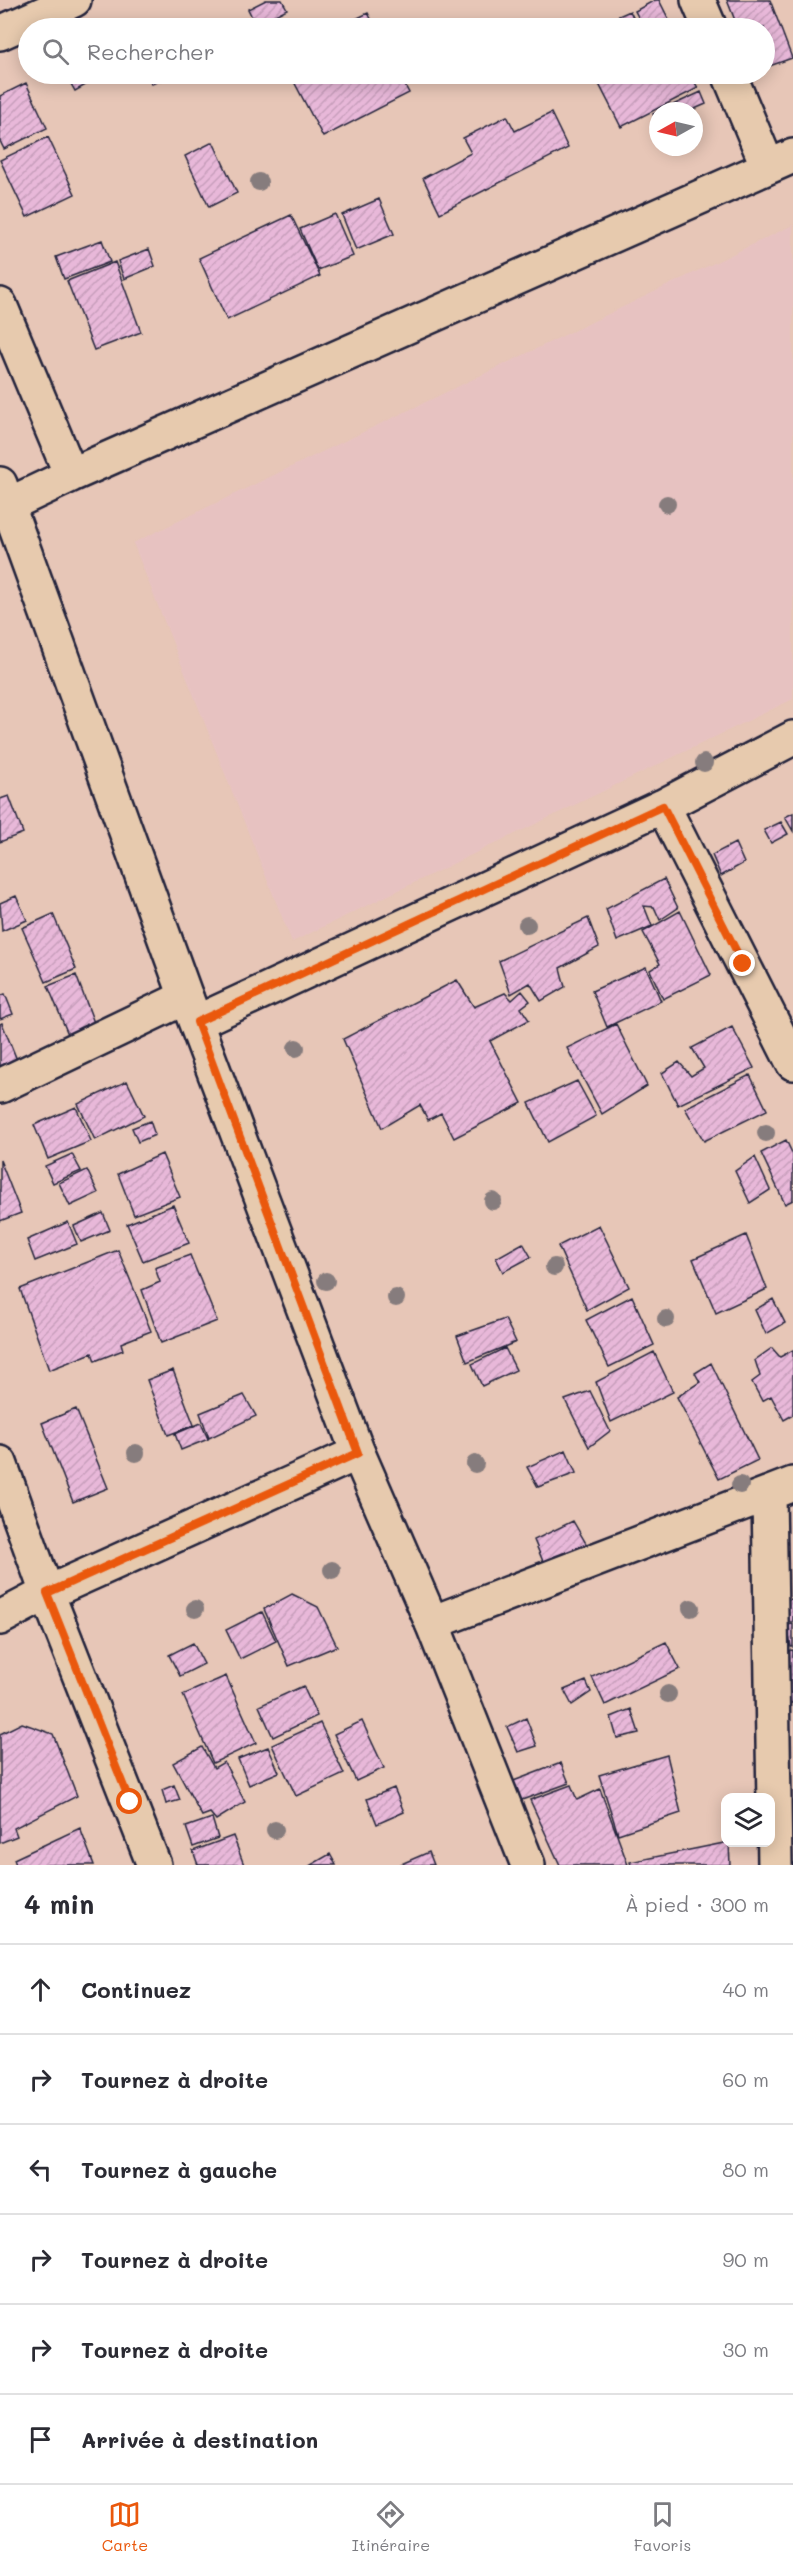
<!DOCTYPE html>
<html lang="fr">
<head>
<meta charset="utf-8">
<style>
	body { margin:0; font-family:Mali,sans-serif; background:#f2f2f3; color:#2b2b33 }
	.controls { position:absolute; right:18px; bottom:18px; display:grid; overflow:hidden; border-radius:12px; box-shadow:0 3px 15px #0003 }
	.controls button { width:54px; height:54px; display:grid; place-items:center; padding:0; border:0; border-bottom:2px solid #e1e1e2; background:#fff; color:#2b2b33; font:30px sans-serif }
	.compass { position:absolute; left:649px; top:102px; width:54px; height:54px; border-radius:50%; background:#fff; box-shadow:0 3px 15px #0003; rotate:262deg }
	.stop { position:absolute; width:18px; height:18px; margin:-14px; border:4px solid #ea580c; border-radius:50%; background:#fff }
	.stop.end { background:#ea580c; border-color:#fff; box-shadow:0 2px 6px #0008 }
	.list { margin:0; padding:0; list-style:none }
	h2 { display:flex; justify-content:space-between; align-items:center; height:78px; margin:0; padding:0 24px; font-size:26px }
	h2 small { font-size:20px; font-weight:400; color:#7c7c81 }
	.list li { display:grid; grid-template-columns:39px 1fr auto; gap:18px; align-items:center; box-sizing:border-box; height:90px; padding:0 24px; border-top:2px solid #e1e1e2 }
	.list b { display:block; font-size:22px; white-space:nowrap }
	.list em { font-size:20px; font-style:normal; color:#7c7c81 }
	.icon { flex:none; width:33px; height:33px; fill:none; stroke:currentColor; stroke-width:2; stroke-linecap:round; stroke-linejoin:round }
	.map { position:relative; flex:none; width:793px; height:1865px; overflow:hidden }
	.search { position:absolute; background:#fff; box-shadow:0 3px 15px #0003; left:18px; right:18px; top:18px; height:66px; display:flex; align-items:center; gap:15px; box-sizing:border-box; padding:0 21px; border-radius:33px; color:#7c7c81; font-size:22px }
	.sheet { height:618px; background:#fff }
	nav { display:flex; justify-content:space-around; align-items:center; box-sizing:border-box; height:84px; border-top:2px solid #e1e1e2; background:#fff; font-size:16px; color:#7c7c81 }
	nav a { display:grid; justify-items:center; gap:3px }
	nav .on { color:#ea580c }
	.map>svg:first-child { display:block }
	.built { fill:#e7c2c1 }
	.building { fill:url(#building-hatch); stroke:#22223b; stroke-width:1.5 }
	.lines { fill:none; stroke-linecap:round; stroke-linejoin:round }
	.minor-casing { stroke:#22223b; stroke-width:38 }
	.major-casing { stroke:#22223b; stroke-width:38 }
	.minor { stroke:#e7caae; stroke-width:33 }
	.major { stroke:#e7caae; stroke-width:33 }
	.tree { fill:#867c7d }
	.route { stroke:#ea580c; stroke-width:8 }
</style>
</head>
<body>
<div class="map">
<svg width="793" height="1865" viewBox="0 0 793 1865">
	<defs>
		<pattern id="building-hatch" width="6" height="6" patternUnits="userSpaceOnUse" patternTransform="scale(1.5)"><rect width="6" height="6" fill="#e8b8d9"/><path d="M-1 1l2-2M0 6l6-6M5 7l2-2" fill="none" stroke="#c79ebb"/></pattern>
	</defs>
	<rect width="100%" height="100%" fill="#e7c6b7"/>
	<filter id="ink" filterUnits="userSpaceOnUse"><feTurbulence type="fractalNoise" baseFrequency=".0167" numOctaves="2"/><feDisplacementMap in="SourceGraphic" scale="12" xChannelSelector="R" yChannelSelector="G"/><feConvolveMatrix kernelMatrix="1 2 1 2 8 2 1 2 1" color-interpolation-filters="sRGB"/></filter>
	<g filter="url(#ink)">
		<path class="built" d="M 793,225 L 793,699 L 292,942 L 133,543 Z"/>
		<path class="building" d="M 266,0 L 282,0 L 287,9 L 256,25 L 248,9 Z
			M 655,0 L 659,0 L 673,28 L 644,28 L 635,11 Z
			M 727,0 L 770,0 L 792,58 L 764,68 L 764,28 L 738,28 Z
			M 630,11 L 638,28 L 619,28 L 614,18 Z
			M 368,13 L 376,28 L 337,28 Z
			M 145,21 L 149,28 L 133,28 Z
			M 69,74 L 105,74 L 75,91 L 66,75 Z
			M 146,74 L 175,74 L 152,84 Z
			M 290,74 L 399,74 L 409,93 L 323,137 Z
			M 614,74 L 690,74 L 698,88 L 621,127 L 598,82 Z
			M 26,83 L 47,128 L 4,149 L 0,141 L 0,96 Z
			M 701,92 L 706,104 L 690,111 L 660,111 Z
			M 658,112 L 658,125 L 653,114 Z
			M 551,113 L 568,148 L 440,213 L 423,178 L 471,153 L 463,138 L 507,116 L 515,131 Z
			M 48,137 L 75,194 L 27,217 L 0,160 Z
			M 213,142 L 237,193 L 209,207 L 185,156 Z
			M 379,199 L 394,234 L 356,250 L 342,215 Z
			M 335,214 L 353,256 L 318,270 L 300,229 Z
			M 291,215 L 320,276 L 227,320 L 199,258 Z
			M 102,240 L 110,262 L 64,279 L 56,257 Z
			M 149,249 L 155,266 L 124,279 L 118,261 Z
			M 115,262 L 141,332 L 94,350 L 67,281 Z
			M 9,796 L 23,833 L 0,842 L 0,799 Z
			M 793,813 L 793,831 L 785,817 Z
			M 781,822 L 788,834 L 771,843 L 764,830 Z
			M 735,843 L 744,863 L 721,876 L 712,855 Z
			M 664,879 L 678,908 L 660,920 L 654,907 L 644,906 L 652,926 L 617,941 L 606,909 Z
			M 16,896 L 27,920 L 2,931 L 0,903 Z
			M 680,911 L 711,975 L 663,999 L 650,970 L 660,964 L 643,932 Z
			M 53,914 L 76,969 L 46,982 L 22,928 Z
			M 588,918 L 599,947 L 560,968 L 565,987 L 541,1001 L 530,983 L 511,994 L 499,961 Z
			M 646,967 L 661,1001 L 607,1027 L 592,991 Z
			M 76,975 L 96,1028 L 70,1039 L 48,986 Z
			M 457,980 L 474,1007 L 505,993 L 512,1000 L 522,991 L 530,1001 L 521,1008 L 529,1020 L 490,1041 L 522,1103 L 454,1138 L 441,1113 L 428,1120 L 420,1105 L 382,1128 L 343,1039 Z
			M 5,994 L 13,1014 L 0,1019 L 0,996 Z
			M 2,1023 L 19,1065 L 0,1074 L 0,1024 Z
			M 616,1024 L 647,1086 L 602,1114 L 567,1048 Z
			M 732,1027 L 754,1068 L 678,1105 L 662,1073 L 679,1062 L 691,1076 L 704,1068 L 692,1048 Z
			M 750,1075 L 767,1110 L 704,1141 L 685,1108 Z
			M 127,1081 L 144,1116 L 95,1140 L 78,1104 Z
			M 577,1081 L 596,1116 L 548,1142 L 529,1103 Z
			M 76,1107 L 91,1141 L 48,1159 L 34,1125 Z
			M 150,1121 L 155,1135 L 138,1142 L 132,1128 Z
			M 786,1140 L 793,1155 L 793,1200 L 785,1204 L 761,1153 Z
			M 72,1154 L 81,1171 L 53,1183 L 45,1166 Z
			M 162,1154 L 180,1197 L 134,1215 L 118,1174 Z
			M 755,1157 L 770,1190 L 750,1203 L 735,1171 Z
			M 0,1160 L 21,1213 L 0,1221 Z
			M 87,1170 L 98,1193 L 70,1206 L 59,1183 Z
			M 173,1205 L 189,1243 L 143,1261 L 127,1224 Z
			M 103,1213 L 110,1230 L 81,1242 L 74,1226 Z
			M 68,1222 L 77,1244 L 35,1261 L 27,1240 Z
			M 599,1225 L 629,1287 L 587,1310 L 558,1246 Z
			M 746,1235 L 767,1289 L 716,1313 L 693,1259 Z
			M 523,1243 L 531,1257 L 503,1272 L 496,1258 Z
			M 118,1250 L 151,1331 L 121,1343 L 123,1350 L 95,1361 L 92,1353 L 49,1370 L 20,1289 Z
			M 190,1255 L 217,1321 L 161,1343 L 142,1290 L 160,1282 L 155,1268 Z
			M 632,1296 L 654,1345 L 609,1367 L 586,1320 Z
			M 773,1299 L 785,1323 L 766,1334 L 755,1310 Z
			M 505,1319 L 516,1342 L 467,1362 L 457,1336 Z
			M 505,1348 L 516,1370 L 482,1386 L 472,1364 Z
			M 772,1348 L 780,1357 L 793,1350 L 793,1415 L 784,1420 L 771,1396 L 762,1401 L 752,1382 L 760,1376 L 755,1360 Z
			M 654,1352 L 673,1392 L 611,1422 L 596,1382 Z
			M 711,1363 L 758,1460 L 719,1479 L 677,1397 L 700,1382 L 695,1373 Z
			M 173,1370 L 194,1425 L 168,1435 L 147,1380 Z
			M 590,1391 L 610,1431 L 589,1447 L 565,1400 Z
			M 244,1395 L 256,1416 L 209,1438 L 200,1413 Z
			M 76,1409 L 108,1488 L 73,1502 L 42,1423 Z
			M 201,1423 L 208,1439 L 181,1450 L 175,1434 Z
			M 566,1450 L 576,1473 L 538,1487 L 527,1467 Z
			M 573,1521 L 588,1547 L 545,1566 L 534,1540 Z
			M 292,1594 L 318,1607 L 337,1646 L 289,1666 L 264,1609 Z
			M 793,1599 L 793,1622 L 789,1622 L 784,1600 Z
			M 262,1612 L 276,1641 L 240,1659 L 226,1630 Z
			M 793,1624 L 793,1647 L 791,1647 L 787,1625 Z
			M 666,1642 L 680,1669 L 605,1705 L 592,1677 Z
			M 193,1643 L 204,1664 L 180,1676 L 169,1655 Z
			M 793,1650 L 793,1703 L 788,1703 L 784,1651 Z
			M 226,1676 L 256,1743 L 213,1763 L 183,1695 Z
			M 586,1681 L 591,1692 L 572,1705 L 564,1690 Z
			M 303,1686 L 317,1716 L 273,1737 L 259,1706 Z
			M 631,1709 L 639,1733 L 617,1738 L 611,1717 Z
			M 526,1718 L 537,1746 L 518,1752 L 507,1727 Z
			M 362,1721 L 384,1768 L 356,1781 L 334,1734 Z
			M 22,1723 L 53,1734 L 77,1796 L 14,1828 L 17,1836 L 0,1843 L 0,1734 Z
			M 320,1723 L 344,1774 L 296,1796 L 272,1745 Z
			M 202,1747 L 214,1768 L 224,1762 L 245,1802 L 216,1820 L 210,1813 L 202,1816 L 173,1763 Z
			M 268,1747 L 279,1772 L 249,1785 L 238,1759 Z
			M 667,1755 L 681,1813 L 618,1834 L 599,1775 Z
			M 561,1763 L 569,1783 L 519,1801 L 511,1782 Z
			M 174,1785 L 180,1800 L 166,1804 L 162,1790 Z
			M 571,1785 L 577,1800 L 600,1789 L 628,1865 L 560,1865 L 530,1800 Z
			M 394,1788 L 404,1812 L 377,1824 L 367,1799 Z
			M 790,1806 L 793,1806 L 793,1830 Z
			M 212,1818 L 218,1838 L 193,1847 L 186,1827 Z
			M 80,1828 L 94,1865 L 16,1865 L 14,1859 Z
			M 233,1836 L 244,1865 L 198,1865 L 193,1851 Z
			M 729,1842 L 730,1865 L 631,1865 L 630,1862 Z
			M 429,1852 L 434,1865 L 399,1865 Z
			M 330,1854 L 336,1865 L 311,1865 Z"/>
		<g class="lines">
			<g class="minor-casing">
				<path id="minor" d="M 698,0 L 710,28
					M 0,33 L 74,0
					M 729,74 L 768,167
					M 0,305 L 71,475
					M 8,505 L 71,475 L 793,156
					M 663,806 L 793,1063
					M 197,1022 L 663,806 L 793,738
					M 0,1086 L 186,997
					M 0,1463 L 47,1593 L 154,1865
					M 769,1494 L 775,1865
					M 0,1618 L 47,1593 L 358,1453
					M 432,1623 L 793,1484"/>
			</g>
			<g class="major-casing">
				<path id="major" d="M 0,484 L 186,997 L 358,1453 L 432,1623 L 528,1865"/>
			</g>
			<use href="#minor" class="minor"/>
			<use href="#major" class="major"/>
		</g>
		<g class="tree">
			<circle cx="259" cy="182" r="9"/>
			<circle cx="667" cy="504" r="9"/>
			<circle cx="704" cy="763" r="9"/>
			<circle cx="527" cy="925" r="9"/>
			<circle cx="296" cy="1048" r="9"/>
			<circle cx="766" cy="1133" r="9"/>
			<circle cx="493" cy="1201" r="9"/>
			<circle cx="554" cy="1267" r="9"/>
			<circle cx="326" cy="1281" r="9"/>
			<circle cx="396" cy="1298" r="9"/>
			<circle cx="666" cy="1319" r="9"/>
			<circle cx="136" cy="1453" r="9"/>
			<circle cx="475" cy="1464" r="9"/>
			<circle cx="740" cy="1485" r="9"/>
			<circle cx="332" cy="1570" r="9"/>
			<circle cx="691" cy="1608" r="9"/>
			<circle cx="195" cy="1609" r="9"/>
			<circle cx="668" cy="1694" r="9"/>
			<circle cx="275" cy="1830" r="9"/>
		</g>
	</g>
	<g class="lines" filter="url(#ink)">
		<path class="route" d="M 130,1802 L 47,1593 L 358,1453 L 197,1022 L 663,806 L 743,964"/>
	</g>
</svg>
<div class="controls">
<button><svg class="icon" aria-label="layers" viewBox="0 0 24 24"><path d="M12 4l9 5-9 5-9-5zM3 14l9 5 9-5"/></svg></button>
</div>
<svg class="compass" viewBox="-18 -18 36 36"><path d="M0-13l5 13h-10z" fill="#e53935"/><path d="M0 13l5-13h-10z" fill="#7c7c81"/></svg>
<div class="stop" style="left:130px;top:1802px"></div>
<div class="stop end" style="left:743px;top:964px"></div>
<div class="search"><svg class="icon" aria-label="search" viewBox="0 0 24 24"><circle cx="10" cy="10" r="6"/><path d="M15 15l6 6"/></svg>Rechercher</div>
</div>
<section class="sheet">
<h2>4 min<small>À pied · 300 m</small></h2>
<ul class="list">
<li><svg class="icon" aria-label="ahead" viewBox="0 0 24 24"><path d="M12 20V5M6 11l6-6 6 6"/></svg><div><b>Continuez</b></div><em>40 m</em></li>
<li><svg class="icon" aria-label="right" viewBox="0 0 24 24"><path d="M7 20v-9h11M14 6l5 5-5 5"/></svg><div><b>Tournez à droite</b></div><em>60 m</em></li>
<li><svg class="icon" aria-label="left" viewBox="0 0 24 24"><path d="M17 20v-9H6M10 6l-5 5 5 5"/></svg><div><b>Tournez à gauche</b></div><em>80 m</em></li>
<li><svg class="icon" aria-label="right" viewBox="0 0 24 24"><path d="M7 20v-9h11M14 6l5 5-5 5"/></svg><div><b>Tournez à droite</b></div><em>90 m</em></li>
<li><svg class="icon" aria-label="right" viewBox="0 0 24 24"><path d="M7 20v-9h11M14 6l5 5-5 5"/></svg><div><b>Tournez à droite</b></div><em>30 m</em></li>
<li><svg class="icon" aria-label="arrive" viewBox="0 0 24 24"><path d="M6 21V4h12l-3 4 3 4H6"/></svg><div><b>Arrivée à destination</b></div></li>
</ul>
</section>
<nav>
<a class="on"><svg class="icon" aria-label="map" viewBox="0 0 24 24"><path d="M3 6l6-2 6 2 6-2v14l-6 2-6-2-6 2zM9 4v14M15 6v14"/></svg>Carte</a>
<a><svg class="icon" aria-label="directions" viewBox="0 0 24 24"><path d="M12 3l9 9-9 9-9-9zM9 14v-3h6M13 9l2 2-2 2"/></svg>Itinéraire</a>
<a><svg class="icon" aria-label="saved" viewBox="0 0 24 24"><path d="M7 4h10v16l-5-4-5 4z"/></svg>Favoris</a>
</nav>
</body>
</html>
